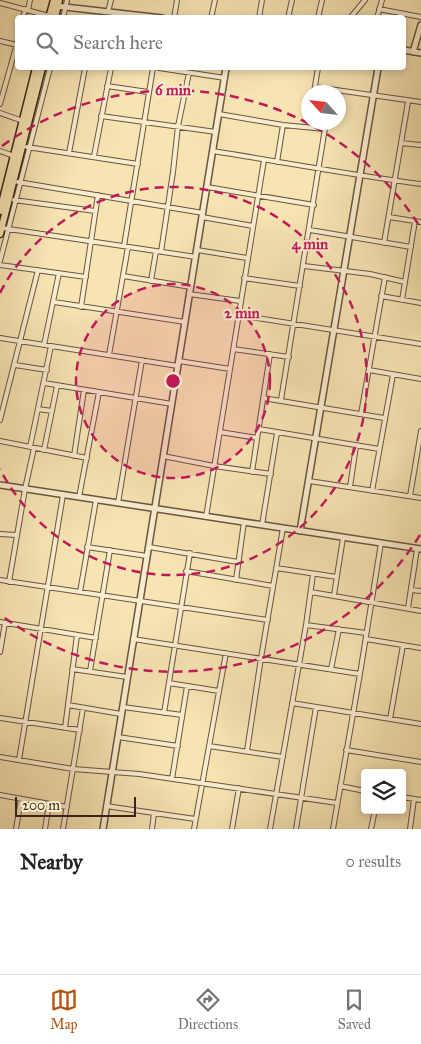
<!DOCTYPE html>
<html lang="en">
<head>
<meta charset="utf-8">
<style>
	body { margin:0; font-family:"IM FELL Great Primer",serif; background:#f2f2f2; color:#222 }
	.controls { position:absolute; right:15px; bottom:15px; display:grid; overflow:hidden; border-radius:5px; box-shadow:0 2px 8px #0003 }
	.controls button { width:45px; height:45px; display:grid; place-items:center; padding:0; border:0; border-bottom:1px solid #e0e0e0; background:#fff; color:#222; font:25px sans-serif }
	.compass { position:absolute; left:301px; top:85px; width:45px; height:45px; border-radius:50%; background:#fff; box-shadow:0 2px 8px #0003; rotate:297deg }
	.scale { position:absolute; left:15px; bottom:12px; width:121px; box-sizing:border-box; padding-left:5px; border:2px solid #3a251a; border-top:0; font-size:14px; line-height:18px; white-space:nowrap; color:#3a251a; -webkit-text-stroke:4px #faedce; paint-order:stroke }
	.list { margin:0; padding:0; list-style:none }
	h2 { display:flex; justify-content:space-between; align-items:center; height:65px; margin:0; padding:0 20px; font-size:21px }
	h2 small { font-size:16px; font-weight:400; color:#767676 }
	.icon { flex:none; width:28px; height:28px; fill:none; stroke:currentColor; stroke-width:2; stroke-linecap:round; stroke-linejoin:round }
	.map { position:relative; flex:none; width:421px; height:829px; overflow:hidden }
	.search { position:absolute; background:#fff; box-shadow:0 2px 8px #0003; left:15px; right:15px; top:15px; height:55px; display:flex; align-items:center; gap:12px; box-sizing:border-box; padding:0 18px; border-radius:5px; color:#767676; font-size:19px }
	.sheet { height:145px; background:#fff }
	nav { display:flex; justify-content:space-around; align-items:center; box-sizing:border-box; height:70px; border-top:1px solid #e0e0e0; background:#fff; font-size:14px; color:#767676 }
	nav a { display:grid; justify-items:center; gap:2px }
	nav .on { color:#b45309 }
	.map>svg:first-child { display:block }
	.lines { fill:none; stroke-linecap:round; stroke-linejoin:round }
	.minor-casing { stroke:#695540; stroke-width:6 }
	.tertiary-casing { stroke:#695540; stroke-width:8 }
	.primary-casing { stroke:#3a251a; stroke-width:9 }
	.minor { stroke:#faedce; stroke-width:4 }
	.tertiary { stroke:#faedce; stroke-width:5 }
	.primary { stroke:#f7e4b3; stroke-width:6 }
	.ring { fill:none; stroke:#c2185b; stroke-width:2.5; stroke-dasharray:9 6 }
	.centre { fill:#c2185b; stroke:#faedce; stroke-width:2.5 }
	.ring-label { font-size:15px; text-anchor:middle; font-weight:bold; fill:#c2185b; stroke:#faedce; stroke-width:4; stroke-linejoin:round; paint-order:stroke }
</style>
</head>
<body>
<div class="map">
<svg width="421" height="829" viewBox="0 0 421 829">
	<rect width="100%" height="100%" fill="#f7e4b3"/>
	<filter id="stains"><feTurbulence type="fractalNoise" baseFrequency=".004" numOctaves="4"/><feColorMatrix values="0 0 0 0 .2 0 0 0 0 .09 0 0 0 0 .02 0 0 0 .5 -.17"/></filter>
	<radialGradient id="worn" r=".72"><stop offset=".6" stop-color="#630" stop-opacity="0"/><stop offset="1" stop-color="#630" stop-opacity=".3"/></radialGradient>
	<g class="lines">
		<g class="minor-casing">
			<path id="minor" d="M 0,3 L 49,16
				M 379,9 L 421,17
				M 28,10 L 30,0
				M 108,12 L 111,0
				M 23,18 L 25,9
				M 63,18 L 67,0
				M 174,18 L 177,0
				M 211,18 L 215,0
				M 259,18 L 262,0
				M 288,18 L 292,0
				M 318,18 L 322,0
				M 350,18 L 365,0
				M 377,18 L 382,0
				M 0,41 L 17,45
				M 159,68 L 225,78
				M 107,86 L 148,92
				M 315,87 L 421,102
				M 314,92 L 318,68
				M 0,104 L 18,40
				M 0,113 L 23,121
				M 219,114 L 283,125 L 325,129
				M 101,116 L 216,132
				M 401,143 L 421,145
				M 27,147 L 138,164
				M 0,151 L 14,156
				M 213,151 C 282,162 351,175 421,184
				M 69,153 L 85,68
				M 94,156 L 111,68
				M 277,162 L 283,125
				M 18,182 L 203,213
				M 207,187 L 314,205
				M 14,200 L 95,211
				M 202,217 L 253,226
				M 389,217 L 421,222
				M 2,228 L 196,257
				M 310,230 L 411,247
				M 384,243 L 408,102
				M 124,246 L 153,68
				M 197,250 L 247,258
				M 161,252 L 173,172 L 178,126 L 189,73
				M 0,261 L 50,68
				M 0,265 L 86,277
				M 304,266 L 370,274 L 405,282
				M 123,276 L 191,287
				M 244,278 L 300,286
				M 151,281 L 156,251
				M 189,294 L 240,301
				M 381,296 L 421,303
				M 402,300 L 415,221
				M 54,302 L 185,322
				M 81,307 L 98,195
				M 238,315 L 421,344
				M 0,338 L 178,366
				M 44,345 L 59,273
				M 233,349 L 289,357
				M 109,355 L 128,247
				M 179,361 L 230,369
				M 15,365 L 47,370
				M 369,370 L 421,379
				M 44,383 L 172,404
				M 263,398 L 384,418
				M 281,400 L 326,122
				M 38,409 L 52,411
				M 361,414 L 385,277
				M 0,420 L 38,270
				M 259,429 L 379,449
				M 220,432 L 257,438
				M 0,441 L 87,458
				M 30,447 L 51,346
				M 44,450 L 57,386
				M 74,456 L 84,390
				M 163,456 L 214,466 L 271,474
				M 252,472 L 270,354
				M 309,481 L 421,498
				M 350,487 L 356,446
				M 372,491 L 393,375
				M 410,496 L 421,431
				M 79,497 L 99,392
				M 118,503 L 142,360
				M 206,517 L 264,160
				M 262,525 L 277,433
				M 0,534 L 16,535
				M 87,547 L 147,556
				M 149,547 L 238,562
				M 276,568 L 337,577
				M 186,571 L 273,586
				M 0,580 L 268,620
				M 236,580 L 244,522
				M 9,582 L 25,489 L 34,448
				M 411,590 L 421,591
				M 80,592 L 96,500
				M 311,592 L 421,611
				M 334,595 L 343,538
				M 408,608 L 417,549
				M 0,622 L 96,638
				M 306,625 L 366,633
				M 133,639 L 360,674
				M 366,639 L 421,648
				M 0,652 L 5,623
				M 72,669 L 127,677
				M 331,669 L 339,629
				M 90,671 L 110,550
				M 169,683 L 219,691
				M 292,703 L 421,724
				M 68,705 L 121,714
				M 123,707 L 182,715
				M 164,713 L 190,553
				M 0,718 L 80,730
				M 390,719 L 403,645
				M 65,728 L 77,635
				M 118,737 L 178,746
				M 209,746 L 283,757
				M 346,750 L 421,762
				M 247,751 L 261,658 L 283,528
				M 0,757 L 73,769 L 139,774 L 337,803
				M 19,760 L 63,495
				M 172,779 L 187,686
				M 340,786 L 365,791
				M 0,795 L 67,807
				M 402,797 L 421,800
				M 106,806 L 195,819
				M 16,829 L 21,799
				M 45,829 L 49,804
				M 63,829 L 83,708
				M 152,829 L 154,813
				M 194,829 L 226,653
				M 232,829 L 239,788
				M 270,829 L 306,625 L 313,574
				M 296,829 L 316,707
				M 333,829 L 360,674 L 381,543
				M 371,829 L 375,810
				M 410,829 L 414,799"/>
		</g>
		<g class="tertiary-casing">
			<path id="tertiary" d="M 56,6 L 162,18
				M 404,50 L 421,53
				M 413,52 L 421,25
				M 0,485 L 421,549
				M 300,531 L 378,68
				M 103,829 L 226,68"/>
		</g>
		<g class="primary-casing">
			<path id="primary" d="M 49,18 L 54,0
				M 55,18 L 59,0
				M 0,211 L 36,68
				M 0,234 L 42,68"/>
		</g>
		<use href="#minor" class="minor"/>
		<use href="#tertiary" class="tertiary"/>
		<use href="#primary" class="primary"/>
	</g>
	<circle cx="173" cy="381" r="97" fill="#c2185b" fill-opacity=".12"/>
	<g class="ring">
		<circle cx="173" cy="381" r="97"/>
		<path d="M0 293A194 194 0 1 1 0 469"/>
		<path d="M420 535A291 291 0 0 1 2 616M2 146A291 291 0 0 1 420 227"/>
	</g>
	<circle cx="173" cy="381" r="8" class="centre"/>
	<g class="ring-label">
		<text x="173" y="95">6 min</text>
		<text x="310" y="249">4 min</text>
		<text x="242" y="318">2 min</text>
	</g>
	<rect width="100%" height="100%" filter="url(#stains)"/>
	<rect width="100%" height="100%" fill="url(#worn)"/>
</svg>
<div class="controls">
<button><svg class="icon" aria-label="layers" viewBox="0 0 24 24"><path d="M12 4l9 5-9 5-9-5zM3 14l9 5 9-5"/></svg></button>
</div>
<svg class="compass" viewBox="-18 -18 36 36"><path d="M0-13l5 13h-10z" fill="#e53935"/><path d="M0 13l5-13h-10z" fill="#767676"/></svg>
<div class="scale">200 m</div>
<div class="search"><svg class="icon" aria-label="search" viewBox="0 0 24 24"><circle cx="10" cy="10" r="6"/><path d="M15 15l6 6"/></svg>Search here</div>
</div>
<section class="sheet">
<h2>Nearby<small>0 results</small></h2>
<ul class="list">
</ul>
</section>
<nav>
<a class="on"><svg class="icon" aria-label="map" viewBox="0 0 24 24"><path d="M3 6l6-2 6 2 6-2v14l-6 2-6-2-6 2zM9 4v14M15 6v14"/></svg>Map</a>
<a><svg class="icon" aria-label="directions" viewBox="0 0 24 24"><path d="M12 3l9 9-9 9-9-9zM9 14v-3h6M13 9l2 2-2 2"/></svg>Directions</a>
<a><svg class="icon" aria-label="saved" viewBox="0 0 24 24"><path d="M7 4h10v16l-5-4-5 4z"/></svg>Saved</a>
</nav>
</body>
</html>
